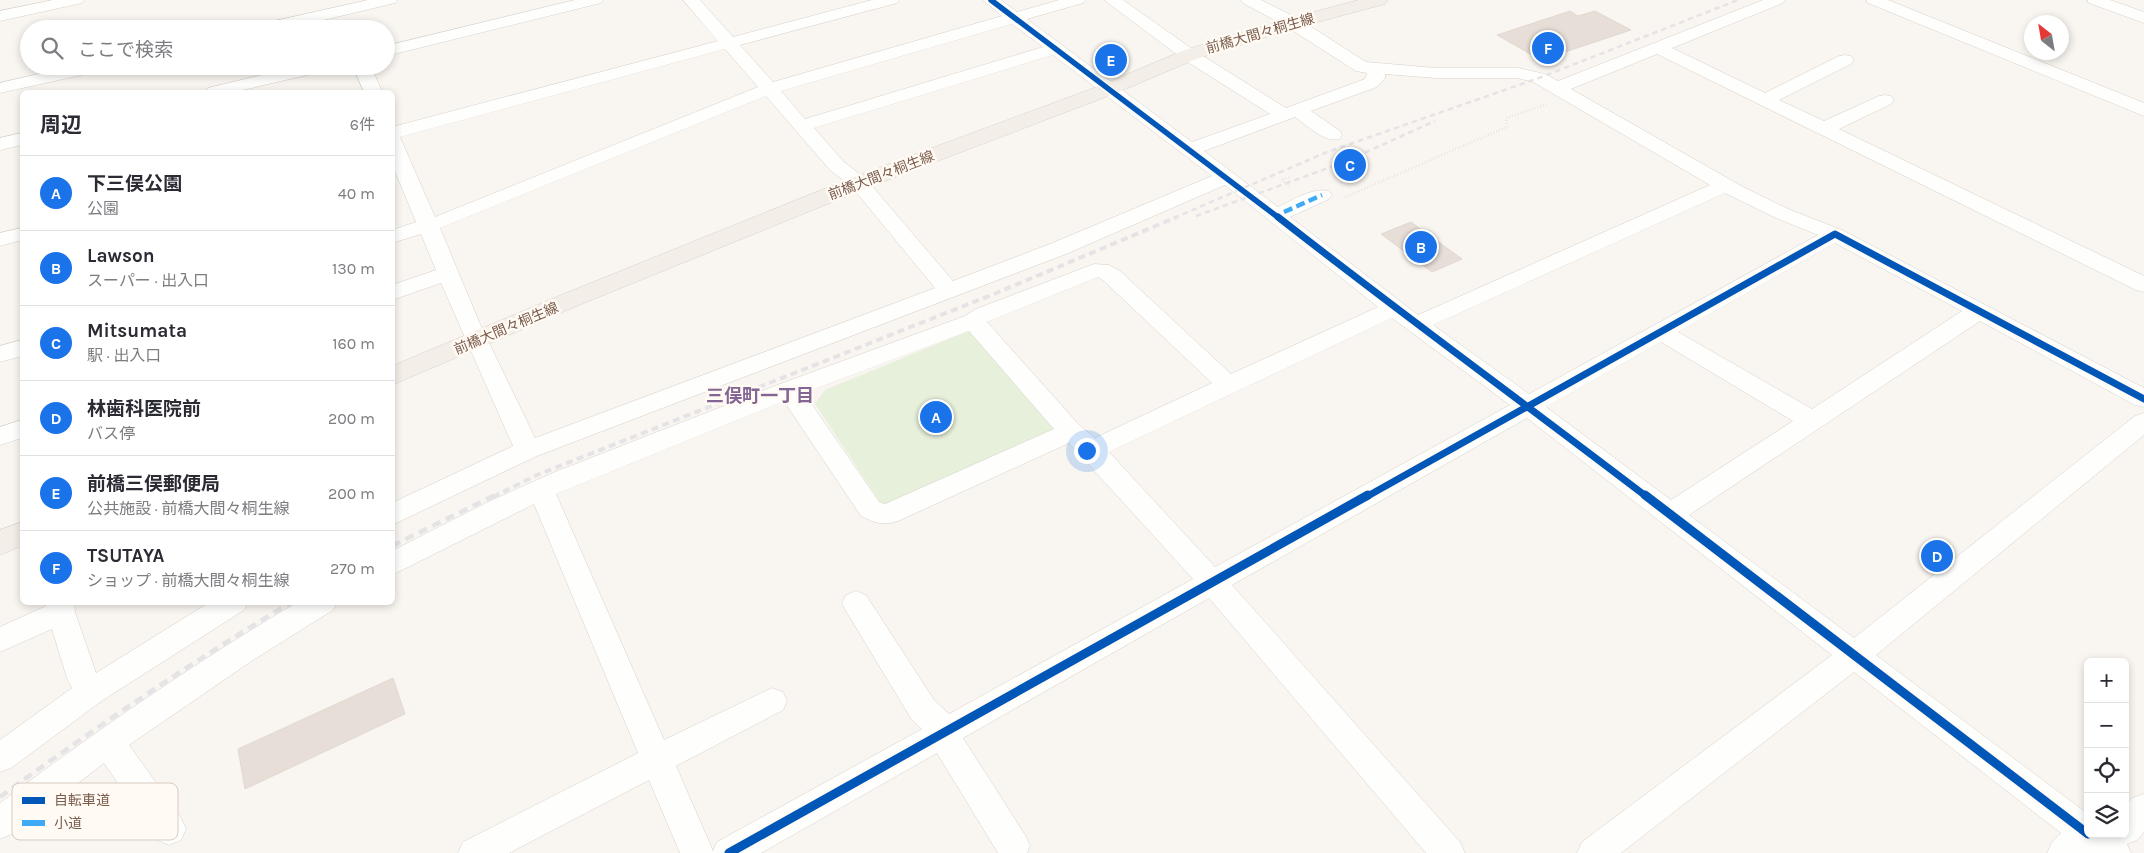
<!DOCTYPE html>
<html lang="ja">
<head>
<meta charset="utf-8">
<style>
	body { margin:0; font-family:Karla,"Noto Sans JP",sans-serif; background:#f2f2f3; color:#2b2b33 }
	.controls { position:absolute; right:15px; bottom:15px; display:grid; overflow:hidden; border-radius:8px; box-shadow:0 2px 8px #0003 }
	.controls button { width:45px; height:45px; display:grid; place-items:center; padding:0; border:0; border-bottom:1px solid #e1e1e2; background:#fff; color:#2b2b33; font:25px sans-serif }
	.compass { position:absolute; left:2024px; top:15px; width:45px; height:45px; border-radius:50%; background:#fff; box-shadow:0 2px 8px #0003; rotate:329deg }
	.you { position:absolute; left:1086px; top:450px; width:18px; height:18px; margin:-12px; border:4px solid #fff; border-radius:50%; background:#1a73e8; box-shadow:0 0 0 8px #1a73e833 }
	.badge { display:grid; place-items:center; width:32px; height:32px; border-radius:50%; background:#1a73e8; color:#fff; font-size:16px; font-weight:700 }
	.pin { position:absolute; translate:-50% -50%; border:2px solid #fff; box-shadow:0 1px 5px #0006 }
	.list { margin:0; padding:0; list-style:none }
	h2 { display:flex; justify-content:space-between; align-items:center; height:65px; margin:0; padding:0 20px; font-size:21px }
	h2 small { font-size:16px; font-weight:400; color:#7c7c81 }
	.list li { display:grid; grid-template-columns:32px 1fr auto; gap:15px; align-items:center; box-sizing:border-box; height:75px; padding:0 20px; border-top:1px solid #e1e1e2 }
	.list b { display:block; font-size:19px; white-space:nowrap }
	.list p { margin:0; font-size:16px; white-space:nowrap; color:#7c7c81 }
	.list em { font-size:16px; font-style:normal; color:#7c7c81 }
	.icon { flex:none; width:28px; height:28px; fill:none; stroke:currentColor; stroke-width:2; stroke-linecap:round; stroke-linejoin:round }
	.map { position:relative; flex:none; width:2144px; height:853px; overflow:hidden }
	.search { position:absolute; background:#fff; box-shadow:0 2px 8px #0003; left:20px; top:20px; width:375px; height:55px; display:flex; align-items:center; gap:12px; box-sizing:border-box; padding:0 18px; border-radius:28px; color:#7c7c81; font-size:19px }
	.panel { position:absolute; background:#fff; box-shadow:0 2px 8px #0003; left:20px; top:90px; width:375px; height:515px; border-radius:8px }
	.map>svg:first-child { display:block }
	.green { fill:#e7f0db }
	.building { fill:#e6ded7; stroke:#e2d8d2 }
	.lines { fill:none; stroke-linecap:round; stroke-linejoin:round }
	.minor-casing { stroke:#d7d1cb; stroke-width:1 }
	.major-casing { stroke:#dad1cc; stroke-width:1 }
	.path { stroke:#dcd5d0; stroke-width:2.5; stroke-dasharray:0.5 2.5; stroke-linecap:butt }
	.minor { fill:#fefefd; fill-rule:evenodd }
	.major { fill:#f3eee8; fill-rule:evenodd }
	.rail-far2 { stroke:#e6e3e7; stroke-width:2.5; stroke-dasharray:5.5 4; stroke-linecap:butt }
	.rail-far1 { stroke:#e6e3e7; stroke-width:4; stroke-dasharray:7 4.5; stroke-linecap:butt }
	.rail { stroke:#e6e3e7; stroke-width:4.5; stroke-dasharray:9 6; stroke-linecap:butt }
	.quiet { stroke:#3fa9f5; stroke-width:4.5; stroke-dasharray:9 4.5; stroke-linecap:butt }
	.cycleway-far2-casing { stroke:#fffaf3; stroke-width:8 }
	.cycleway-far1-casing { stroke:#fffaf3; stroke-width:10 }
	.cycleway-casing { stroke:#fffaf3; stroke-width:12 }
	.cycleway-far2 { stroke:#0057b8; stroke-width:5.5 }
	.cycleway-far1 { stroke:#0057b8; stroke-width:7 }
	.cycleway { stroke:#0057b8; stroke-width:9 }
	.labels { text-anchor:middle; stroke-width:5; stroke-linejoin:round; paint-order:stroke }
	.far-street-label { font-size:14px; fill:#7a5c4d; stroke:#fffaf3 }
	.neighbourhood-label { font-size:18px; font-weight:bold; fill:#846695; stroke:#fffaf3 }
	.key { fill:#fffaf3; stroke:#d7cbc1; stroke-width:1 }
	.key-label { font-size:14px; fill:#7a5c4d }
</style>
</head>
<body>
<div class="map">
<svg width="2144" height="853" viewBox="0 0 2144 853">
	<rect width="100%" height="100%" fill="#f9f5f0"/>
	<path class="green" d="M 969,331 L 1060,430 L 896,506 L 882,505 L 815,404 L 825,390 Z"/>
	<path class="building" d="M 1570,11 L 1578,16 L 1595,11 L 1631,30 L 1541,60 L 1497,35 Z
		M 1411,222 L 1462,259 L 1432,272 L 1381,234 Z
		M 393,678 L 405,714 L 245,789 L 238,749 Z"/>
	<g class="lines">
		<g class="minor-casing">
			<path id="minor" d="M 53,0 L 84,0 L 82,3 L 0,21 L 0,11 Z
				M 368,0 L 397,0 L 395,3 L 286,29 L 255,29 L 257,25 Z
				M 575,0 L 603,0 L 601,3 L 386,56 L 386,46 Z
				M 683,0 L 700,0 L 733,37 L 872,0 L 899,0 L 897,3 L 740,45 L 773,82 L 1002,16 L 983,0 L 1001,0 L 1017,12 L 1059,0 L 1085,0 L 1083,3 L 1027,19 L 1192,142 L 1270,114 L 1183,59 L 1104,0 L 1123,0 L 1195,51 L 1286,108 L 1365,79 L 1367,73 L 1356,71 L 1287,27 L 1243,3 L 1241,0 L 1261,0 L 1299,19 L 1366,62 L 1436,68 L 1518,68 L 1545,74 L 1558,81 L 1763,0 L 1785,0 L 1783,3 L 1672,48 L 1765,93 L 1839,56 L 1845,55 L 1851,56 L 1854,60 L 1851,64 L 1779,100 L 1824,121 L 1879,96 L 1885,95 L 1891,96 L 1894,100 L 1891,104 L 1839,129 L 2144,276 L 2144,292 L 2136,290 L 1657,54 L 1571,89 L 1743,187 L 1788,209 L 1842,230 L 2144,388 L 2144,407 L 2135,405 L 1980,321 L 1689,515 L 1854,638 L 2135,416 L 2144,413 L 2144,435 L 1876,655 L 2088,814 L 2088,834 L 2125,834 L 2125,805 L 2132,798 L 2144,794 L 2144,832 L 2137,840 L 2127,844 L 2131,853 L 2047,853 L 2052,842 L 2061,833 L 1854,672 L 1621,853 L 1577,853 L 1582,842 L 1832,655 L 1527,418 L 1232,585 L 1460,842 L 1465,853 L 1426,853 L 1209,598 L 963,738 L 1025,835 L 1030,846 L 1027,853 L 998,853 L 937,753 L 761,853 L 680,853 L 649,780 L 509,853 L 458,853 L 463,842 L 638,753 L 534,504 L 392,575 L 392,551 L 486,503 L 555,472 L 780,384 L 965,316 L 976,309 L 1094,264 L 1109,265 L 1120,271 L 1231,374 L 1378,307 L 1225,185 L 1066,254 L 537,456 L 392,525 L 392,503 L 513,446 L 441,283 L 392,300 L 392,285 L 436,270 L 421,234 L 392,243 L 392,230 L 416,222 L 392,164 L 392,127 L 718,41 ZM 1012,24 L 1043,47 L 805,119 L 781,91 ZM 725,49 L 758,87 L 435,217 L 400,137 ZM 1053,55 L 1212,176 L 1050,244 L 953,281 L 866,179 L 844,162 L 814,128 ZM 1385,74 L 1436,78 L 1518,78 L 1533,82 L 1710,185 L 1418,315 L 1290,217 L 1329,199 L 1332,195 L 1329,191 C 1313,187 1293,200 1278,207 L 1204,151 L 1295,117 C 1308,126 1324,143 1340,139 L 1342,135 L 1340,131 L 1311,111 L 1377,87 L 1385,78 ZM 766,96 L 830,170 L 852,187 L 935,288 L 535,438 L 480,324 L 440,228 ZM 1725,193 L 1774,217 L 1818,235 L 1529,394 L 1433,325 ZM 1835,243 L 1962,311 L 1812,409 L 1678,332 ZM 1098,277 L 1104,281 L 1212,383 L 1095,438 L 1080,426 L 987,322 ZM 1392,318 L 1510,405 L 1215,567 L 1109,452 ZM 969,331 L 1054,429 L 885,504 L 879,502 L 804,393 ZM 1661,342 L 1793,421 L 1671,500 L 1546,407 ZM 784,401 L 861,516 C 875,523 883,526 898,521 L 1069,443 L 1193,579 L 949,714 L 934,700 L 866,595 L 856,591 L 846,595 L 842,603 L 846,611 L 912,720 L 922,729 L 717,842 L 713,851 L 676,766 L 783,710 L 787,701 L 783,692 L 772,688 L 664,740 L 556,494 Z
				M 1866,0 L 1888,0 L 2144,103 L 2144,116 L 1868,3 Z
				M 2087,0 L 2110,0 L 2144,12 L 2144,23 L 2089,3 Z
				M 73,66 L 107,66 L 104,70 L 0,93 L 0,83 Z
				M 300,66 L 332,66 L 329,70 L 234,92 L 205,92 L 208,88 Z
				M 353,66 L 371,66 L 382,92 L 364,92 Z
				M 22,133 L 22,145 L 0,150 L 0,138 Z
				M 22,228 L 22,240 L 0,246 L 0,233 Z
				M 22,340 L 22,356 L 0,362 L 0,346 Z
				M 22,420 L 22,438 L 0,445 L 0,427 Z
				M 46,602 L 74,602 L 75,612 L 96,673 L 210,602 L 248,602 L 244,610 L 103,700 L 11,768 L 0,772 L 0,740 L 72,688 L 67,678 L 52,629 L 0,652 L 0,627 L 46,606 Z
				M 298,602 L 337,602 L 333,610 L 250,662 L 129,745 L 181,818 L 186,829 L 181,840 L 169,845 L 157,840 L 104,763 L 12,834 L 0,839 L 0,803 C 96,731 194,663 298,602 Z"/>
		</g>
		<g class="major-casing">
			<path id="major" d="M 1359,0 L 1388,0 L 1385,4 L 1299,27 L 1196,59 L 1116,93 L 867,188 L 584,303 L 392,385 L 392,366 L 566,293 L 851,178 L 1102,85 L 1182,51 L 1287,19 Z
				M 22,522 L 22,546 L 0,555 L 0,530 Z"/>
		</g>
		<path class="path" d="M 1289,186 L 1281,180 L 1290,177
			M 1345,197 L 1507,127 L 1506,118 L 1547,104"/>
		<use href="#minor" class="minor"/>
		<use href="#major" class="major"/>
		<path class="rail-far2" d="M 1196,216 L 1342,163 L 1435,121
			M 1174,218 L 1327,152 L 1539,78 L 1738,0"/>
		<path class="rail-far1" d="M 493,497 L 537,475 L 994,294 L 1177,217"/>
		<path class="rail" d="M 392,546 L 495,495
			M 0,797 C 95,728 191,662 292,602"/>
		<path class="quiet" d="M 1284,212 L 1322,195"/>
		<g class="cycleway-far2-casing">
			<path id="cycleway-far2" d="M 991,0 L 1279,218"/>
		</g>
		<g class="cycleway-far1-casing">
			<path id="cycleway-far1" d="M 1278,217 C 1399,312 1524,403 1647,497
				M 1366,497 L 1835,234 L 2144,399"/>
		</g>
		<g class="cycleway-casing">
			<path id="cycleway" d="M 1645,495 L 2088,834
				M 729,853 L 1368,495"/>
		</g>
		<use href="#cycleway-far2" class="cycleway-far2"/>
		<use href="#cycleway-far1" class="cycleway-far1"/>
		<use href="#cycleway" class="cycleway"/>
	</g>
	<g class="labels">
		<g class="far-street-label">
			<text transform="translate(1260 33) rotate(-16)" y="5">前橋大間々桐生線</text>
			<text transform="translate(881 175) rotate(-21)" y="5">前橋大間々桐生線</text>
			<text transform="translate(506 328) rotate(-23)" y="5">前橋大間々桐生線</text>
		</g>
		<g class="neighbourhood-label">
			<text x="760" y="402">三俣町一丁目</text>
		</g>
	</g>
	<rect x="12" y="783" width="166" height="57" rx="8" class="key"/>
	<rect x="22" y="797" width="23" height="7" fill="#0057b8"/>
	<rect x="22" y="820" width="23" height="6" fill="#3fa9f5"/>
	<g class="key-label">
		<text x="54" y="805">自転車道</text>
		<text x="54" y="828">小道</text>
	</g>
</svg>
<div class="controls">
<button>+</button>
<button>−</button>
<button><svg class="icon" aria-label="locate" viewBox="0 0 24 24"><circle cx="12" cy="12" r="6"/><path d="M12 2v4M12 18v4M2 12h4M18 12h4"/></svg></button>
<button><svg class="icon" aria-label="layers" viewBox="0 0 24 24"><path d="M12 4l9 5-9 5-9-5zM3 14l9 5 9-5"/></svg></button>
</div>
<svg class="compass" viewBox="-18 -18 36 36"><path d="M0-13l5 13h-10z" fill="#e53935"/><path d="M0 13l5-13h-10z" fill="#7c7c81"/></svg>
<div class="you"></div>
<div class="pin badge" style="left:936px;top:417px">A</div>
<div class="pin badge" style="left:1421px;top:247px">B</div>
<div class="pin badge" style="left:1350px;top:165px">C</div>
<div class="pin badge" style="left:1937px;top:556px">D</div>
<div class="pin badge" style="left:1111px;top:60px">E</div>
<div class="pin badge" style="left:1548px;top:48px">F</div>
<div class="search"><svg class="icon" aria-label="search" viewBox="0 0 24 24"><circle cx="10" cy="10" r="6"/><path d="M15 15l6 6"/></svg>ここで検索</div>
<section class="panel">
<h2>周辺<small>6件</small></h2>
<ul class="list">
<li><span class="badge">A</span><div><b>下三俣公園</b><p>公園</p></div><em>40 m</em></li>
<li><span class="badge">B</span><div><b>Lawson</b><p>スーパー · 出入口</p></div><em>130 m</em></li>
<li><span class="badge">C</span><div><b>Mitsumata</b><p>駅 · 出入口</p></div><em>160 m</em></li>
<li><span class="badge">D</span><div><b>林歯科医院前</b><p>バス停</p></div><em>200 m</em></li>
<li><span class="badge">E</span><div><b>前橋三俣郵便局</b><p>公共施設 · 前橋大間々桐生線</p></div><em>200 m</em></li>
<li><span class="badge">F</span><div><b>TSUTAYA</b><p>ショップ · 前橋大間々桐生線</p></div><em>270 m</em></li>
</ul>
</section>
</div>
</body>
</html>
